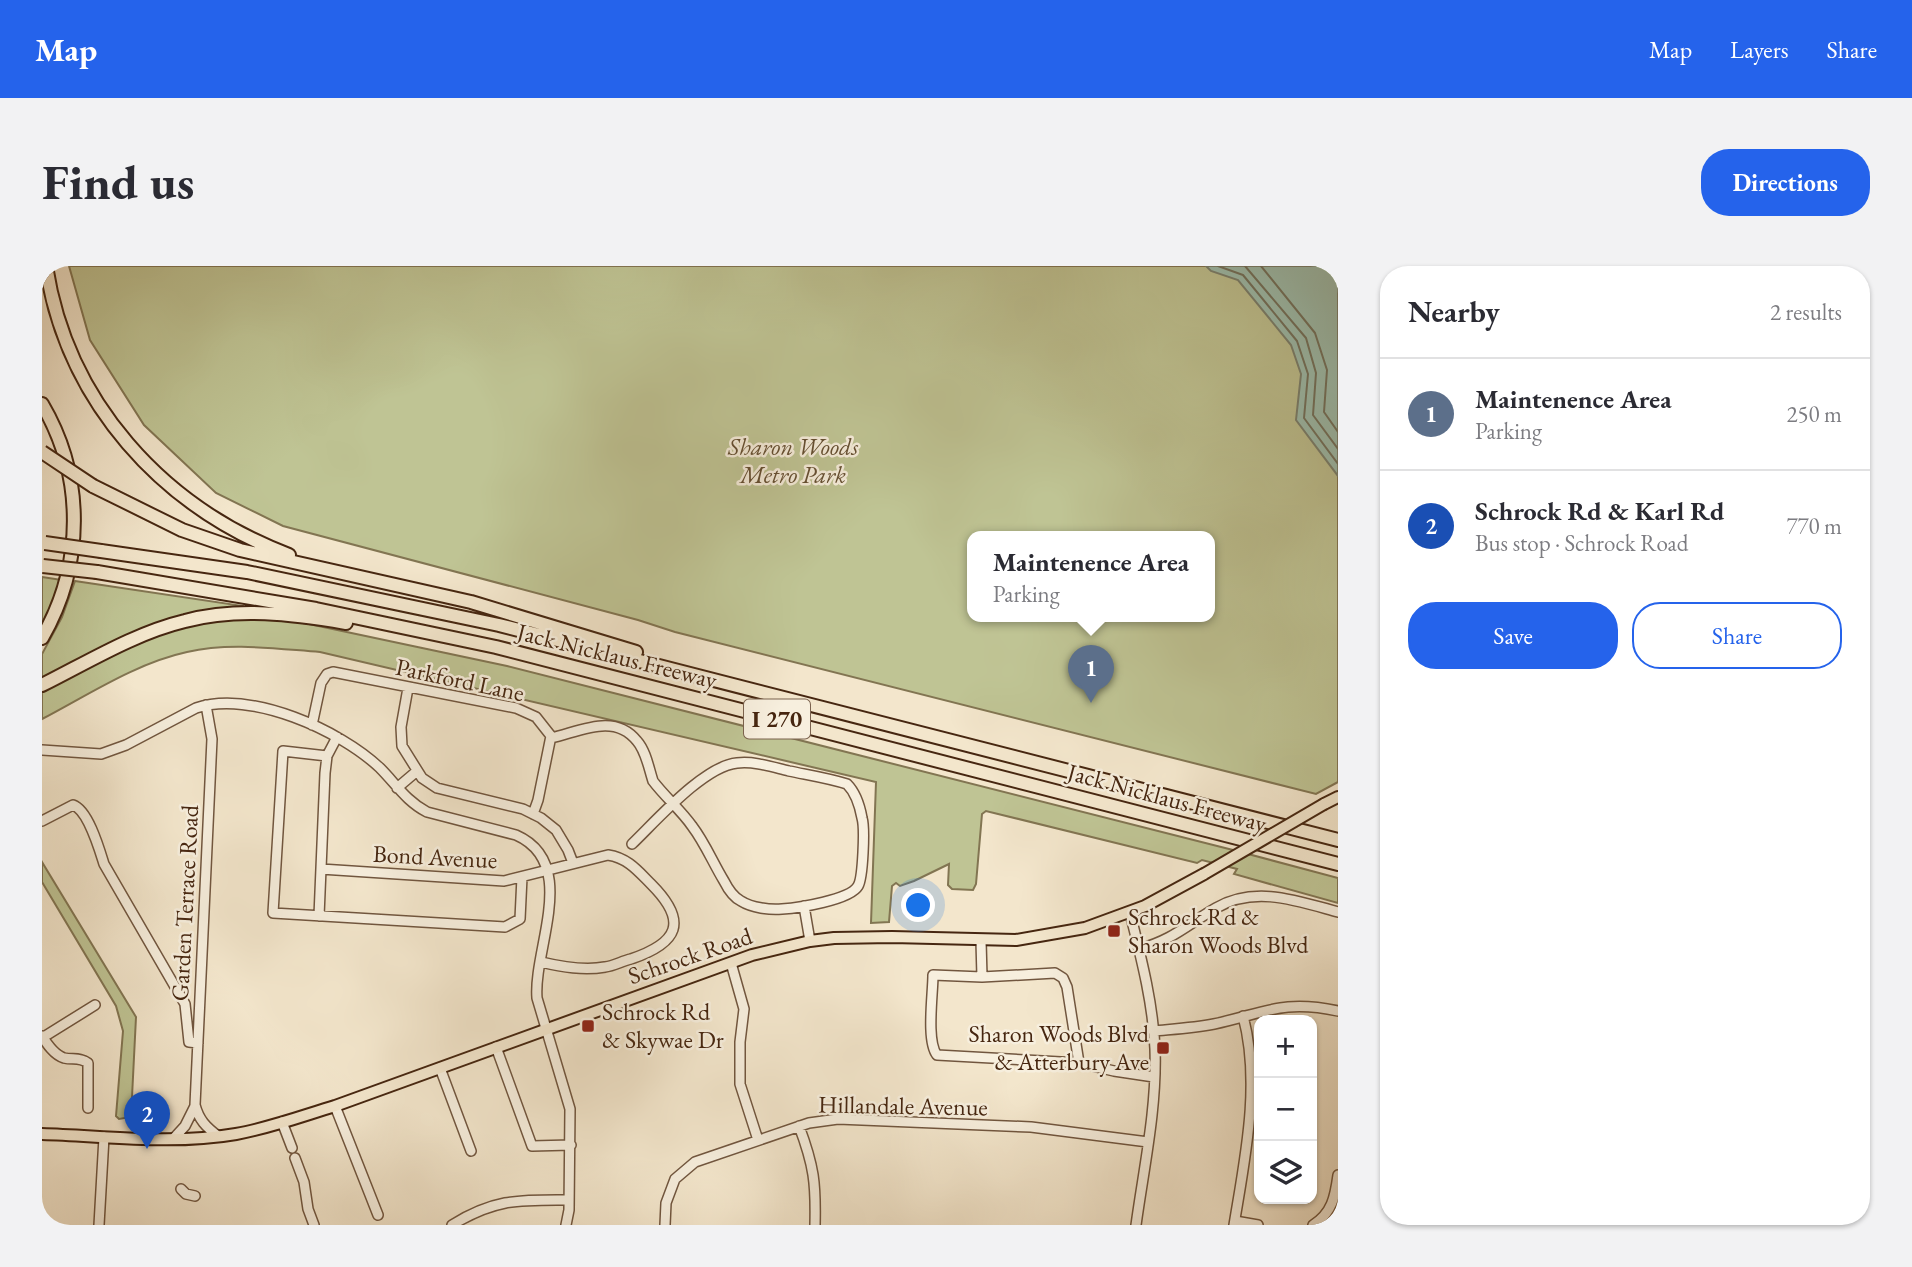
<!DOCTYPE html>
<html lang="en">
<head>
<meta charset="utf-8">
<style>
	body { margin:0; font-family:"EB Garamond",serif; background:#f2f2f3; color:#2b2b33 }
	.controls { position:absolute; right:21px; bottom:21px; display:grid; overflow:hidden; border-radius:14px; box-shadow:0 2px 5px #0004 }
	.controls button { width:63px; height:63px; display:grid; place-items:center; padding:0; border:0; border-bottom:2px solid #e1e1e2; background:#fff; color:#2b2b33; font:35px sans-serif }
	.you { position:absolute; left:877px; top:640px; width:24px; height:24px; margin:-18px; border:5px solid #fff; border-radius:50%; background:#1a73e8; box-shadow:0 0 0 10px #1a73e833 }
	.badge { display:grid; place-items:center; width:46px; height:46px; border-radius:50%; background:#2563eb; color:#fff; font-size:23px; font-weight:700 }
	.pin { position:absolute; translate:-50% -58px; filter:drop-shadow(0 2px 4px #0008) }
	.pin::after { content:''; position:absolute; top:37px; width:24px; height:21px; background:inherit; clip-path:polygon(0 0,100% 0,50% 100%) }
	.popup { position:absolute; left:925px; top:265px; width:248px; height:91px; box-sizing:border-box; display:grid; place-content:center; border-radius:14px; background:#fff; filter:drop-shadow(0 2px 5px #0005); font-size:23px; white-space:nowrap; color:#7c7c81 }
	.popup b { font-size:26px; color:#2b2b33 }
	.popup::after { content:''; position:absolute; left:50%; top:100%; margin-left:-14px; border:14px solid transparent; border-top-color:#fff }
	.list { margin:0; padding:0; list-style:none }
	h2 { display:flex; justify-content:space-between; align-items:center; height:91px; margin:0; padding:0 28px; font-size:30px }
	h2 small { font-size:23px; font-weight:400; color:#7c7c81 }
	.list li { display:grid; grid-template-columns:46px 1fr auto; gap:21px; align-items:center; box-sizing:border-box; height:112px; padding:0 28px; border-top:2px solid #e1e1e2 }
	.list b { display:block; font-size:26px; white-space:nowrap }
	.list p { margin:0; font-size:23px; white-space:nowrap; color:#7c7c81 }
	.list em { font-size:23px; font-style:normal; color:#7c7c81 }
	.actions { display:flex; gap:14px; padding:21px 28px }
	.actions a { flex:1; padding:16px 0; border:2px solid #2563eb; border-radius:28px; text-align:center; font-size:24px; color:#2563eb }
	.actions .main { background:#2563eb; color:#fff }
	.icon { flex:none; width:38px; height:38px; fill:none; stroke:currentColor; stroke-width:2; stroke-linecap:round; stroke-linejoin:round }
	.map { position:relative; flex:none; width:1296px; height:959px; overflow:hidden; border-radius:28px }
	header { display:flex; align-items:center; gap:42px; box-sizing:border-box; height:98px; padding:0 35px; background:#2563eb; color:#fff }
	header strong { font-size:33px }
	nav { display:flex; gap:38px; margin-inline-start:auto; font-size:24px }
	.intro { display:flex; align-items:center; justify-content:space-between; box-sizing:border-box; height:168px; padding:0 42px }
	h1 { margin:0; font-size:49px }
	.button { padding:18px 32px; border-radius:28px; background:#2563eb; color:#fff; font-size:24px; font-weight:700 }
	main { display:flex; gap:42px; padding:0 42px }
	aside { flex:1; background:#fff; border-radius:28px; box-shadow:0 2px 5px #0004 }
	.map>svg:first-child { display:block }
	.green { fill:#bfc494; stroke:#827552; stroke-width:2; fill-rule:evenodd }
	.water { fill:#9dc0b1; stroke:#7a8271; stroke-width:2 }
	.lines { fill:none; stroke-linecap:round; stroke-linejoin:round }
	.shore { stroke:#727360; stroke-width:2 }
	.minor-casing { stroke:#71563f; stroke-width:12 }
	.major-casing { stroke:#462610; stroke-width:14 }
	.highway-casing { stroke:#462610; stroke-width:16 }
	.minor { stroke:#f7efde; stroke-width:9 }
	.major { stroke:#f3e6cc; stroke-width:10 }
	.highway { stroke:#f3e6cc; stroke-width:12 }
	.major-bridge-casing { stroke:#462610; stroke-width:14; stroke-linecap:butt }
	.highway-bridge-casing { stroke:#462610; stroke-width:16; stroke-linecap:butt }
	.major-bridge { stroke:#f3e6cc; stroke-width:10 }
	.highway-bridge { stroke:#f3e6cc; stroke-width:12 }
	.poi-dot { fill:#8f2418; stroke:#f7efde; stroke-width:2.5 }
	.labels { text-anchor:middle; stroke-width:5; stroke-linejoin:round; paint-order:stroke }
	.shield { fill:#f7efde; stroke:#7b624e; stroke-width:2 }
	.shield-label { font-size:23px; font-weight:bold; fill:#462610 }
	.park-label { font-size:24px; font-style:italic; fill:#644e31; stroke:#f7efde }
	.street-label { font-size:24px; fill:#462610; stroke:#f7efde }
	.poi-label { font-size:24px; fill:#462610; stroke:#f7efde; text-anchor:start }
</style>
</head>
<body>
<header>
<strong>Map</strong>
<nav><a>Map</a><a>Layers</a><a>Share</a></nav>
</header>
<div class="intro"><h1>Find us</h1><a class="button">Directions</a></div>
<main>
<div class="map">
<svg width="1296" height="959" viewBox="0 0 1296 959">
	<rect width="100%" height="100%" fill="#f3e6cc"/>
	<filter id="stains"><feTurbulence type="fractalNoise" baseFrequency=".00286" numOctaves="4"/><feColorMatrix values="0 0 0 0 .2 0 0 0 0 .09 0 0 0 0 .02 0 0 0 .5 -.17"/></filter>
	<radialGradient id="worn" r=".72"><stop offset=".6" stop-color="#630" stop-opacity="0"/><stop offset="1" stop-color="#630" stop-opacity=".3"/></radialGradient>
	<path class="green" d="M 27,0 L 1296,0 L 1296,516 L 1274,528 L 633,366 L 596,354 L 241,260 L 174,227 L 102,159 L 48,74 ZM 930,271 L 1168,271 L 1168,351 L 930,351 Z
		M 0,311 L 20,314 L 0,361 Z
		M 33,315 L 201,340 L 201,343 L 181,343 L 0,414 L 0,388 L 20,351 Z
		M 180,352 L 230,352 L 267,358 L 465,400 L 1191,584 L 1296,612 L 1296,637 L 1192,608 L 1195,603 L 1160,594 L 1155,597 L 944,545 L 940,548 L 934,618 L 931,624 L 910,623 L 906,619 L 907,598 L 872,615 L 858,620 L 854,617 L 850,620 L 847,656 L 829,657 L 834,516 L 278,386 C 235,383 188,376 145,386 C 94,397 46,429 0,453 L 0,424 L 115,367 Z
		M 0,596 L 94,751 L 89,851 L 77,853 L 74,850 L 81,765 L 74,740 L 0,616 Z"/>
	<path class="water" d="M 1164,0 L 1296,0 L 1296,210 L 1254,154 L 1259,108 L 1249,79 L 1196,14 L 1169,5 Z"/>
	<g class="lines">
		<path class="shore" d="M 1176,0 L 1201,9 L 1255,75 L 1266,108 L 1262,152 L 1296,198
			M 1203,0 L 1264,72 L 1274,107 L 1271,149 L 1296,183
			M 1219,0 L 1273,67 L 1285,104 L 1282,146 L 1296,166"/>
		<g class="minor-casing">
			<path id="minor" d="M 366,422 L 359,461 L 360,480 L 380,512 L 395,522 L 481,543 L 499,552 L 514,564 L 526,584 L 531,597
				M 164,439 L 170,473 L 153,839 C 157,854 164,861 176,870
				M 270,459 L 279,417 L 285,408 L 291,406 L 474,442 L 494,451 L 509,470 L 496,534 L 491,548
				M 509,472 C 537,466 572,446 595,475 C 604,485 607,503 611,515 C 623,531 639,544 650,560 C 663,577 671,597 682,615 C 686,623 691,631 699,635 C 710,642 728,644 740,643 C 756,642 808,634 816,620 C 821,612 823,562 820,552 C 818,541 813,526 805,518 C 786,512 766,509 747,505 C 730,501 713,495 695,497 C 662,500 614,555 590,578
				M 0,484 L 59,488 L 84,479 L 154,442 C 209,424 298,464 338,502 C 354,518 364,535 385,546 L 474,569 C 538,597 491,683 495,732 L 528,843 L 527,944 L 524,959
				M 285,490 L 241,485 L 231,647 L 463,661 L 478,653 L 480,611
				M 355,522 L 375,505
				M 0,555 L 31,539 C 46,544 57,582 62,598 L 143,738 L 147,776 L 156,777
				M 279,603 L 462,615 L 566,589 C 586,592 596,605 609,618 C 647,656 636,677 589,693 C 580,695 572,700 563,701 C 542,705 520,701 499,696
				M 762,640 L 768,675
				M 1088,647 C 1099,691 1111,737 1113,783 C 1115,842 1102,901 1094,959
				M 277,650 L 283,507 L 285,490 L 295,471
				M 939,675 L 940,711
				M 1097,683 C 1131,674 1146,658 1174,642 C 1213,619 1256,635 1296,646
				M 689,697 L 702,743 L 698,776 L 698,818 L 716,874
				M 1111,765 C 1132,763 1152,762 1172,758 C 1223,747 1241,733 1296,745
				M 0,770 C 5,778 12,789 22,792 C 31,794 38,791 46,797 L 46,842
				M 0,772 L 53,739
				M 454,781 L 490,880 L 529,879
				M 1037,797 L 1025,721 L 1021,712 L 1013,707 L 940,711 L 891,709 C 891,728 884,775 895,789 L 1037,797 L 1072,805 L 1112,811
				M 398,802 L 429,885
				M 293,840 L 336,949
				M 240,856 L 250,882
				M 757,860 C 772,900 774,917 773,959
				M 132,872 L 143,860 L 153,840
				M 253,892 L 262,916 L 266,943 L 272,959
				M 139,923 L 144,928 L 153,930
				M 1193,955 L 1216,959
				M 57,959 L 62,871
				M 410,959 C 454,932 478,934 527,934
				M 623,959 L 624,937 L 633,913 L 653,896 L 767,857 L 796,853 L 989,861 L 1106,876
				M 1192,959 C 1203,892 1219,817 1201,750
				M 1271,959 C 1290,947 1293,931 1296,909"/>
		</g>
		<g class="major-casing">
			<path id="major" d="M 1282,538 L 1296,531
				M 0,868 C 64,870 131,879 194,868 C 228,862 260,850 293,840 L 710,689 L 768,675 L 792,672 L 850,671 L 974,674 L 1043,662 L 1103,640 L 1162,608"/>
		</g>
		<g class="highway-casing">
			<path id="highway" d="M 4,0 C 25,136 120,241 247,289
				M 0,138 C 43,211 42,299 0,372
				M 51,220 L 140,264 L 198,284 L 429,336 L 594,386
				M 59,285 L 205,306 L 457,359 L 1296,574
				M 55,306 L 274,343 L 454,381 L 1296,598
				M 0,419 C 46,396 93,367 143,355 C 196,341 250,348 304,357"/>
		</g>
		<use href="#minor" class="minor"/>
		<use href="#major" class="major"/>
		<use href="#highway" class="highway"/>
		<g class="major-bridge-casing">
			<path id="major-bridge" d="M 1162,608 L 1282,538"/>
		</g>
		<g class="highway-bridge-casing">
			<path id="highway-bridge" d="M 0,186 L 51,220
				M 3,277 L 59,285
				M 1,300 L 55,306"/>
		</g>
		<use href="#major-bridge" class="major-bridge"/>
		<use href="#highway-bridge" class="highway-bridge"/>
	</g>
	<g class="poi-dot">
		<rect x="1065" y="658" width="14" height="14" rx="3.5"/>
		<rect x="539" y="753" width="14" height="14" rx="3.5"/>
		<rect x="1114" y="775" width="14" height="14" rx="3.5"/>
	</g>
	<g class="labels">
		<rect class="shield" x="702" y="433.5" width="66" height="39" rx="5"/>
		<g class="shield-label">
			<text x="735" y="461">I 270</text>
		</g>
		<g class="park-label">
			<text x="751" y="189">Sharon Woods<tspan x="751" dy="28">Metro Park</tspan></text>
		</g>
		<g class="street-label">
			<text transform="translate(575 390) rotate(14)" y="8">Jack Nicklaus Freeway</text>
			<text transform="translate(418 414) rotate(12)" y="8">Parkford Lane</text>
			<text transform="translate(1125 532) rotate(15)" y="8">Jack Nicklaus Freeway</text>
			<text transform="translate(393 591) rotate(3)" y="8">Bond Avenue</text>
			<text transform="translate(143 637) rotate(-87)" y="8">Garden Terrace Road</text>
			<text transform="translate(648 690) rotate(-19)" y="8">Schrock Road</text>
			<text transform="translate(861 840) rotate(1)" y="8">Hillandale Avenue</text>
		</g>
		<g class="poi-label">
			<text x="1086" y="659">Schrock Rd &amp;<tspan x="1086" dy="28">Sharon Woods Blvd</tspan></text>
			<text x="560" y="754">Schrock Rd<tspan x="560" dy="28">&amp; Skywae Dr</tspan></text>
			<text x="1107" y="776" text-anchor="end">Sharon Woods Blvd<tspan x="1107" dy="28">&amp; Atterbury Ave</tspan></text>
		</g>
	</g>
	<rect width="100%" height="100%" filter="url(#stains)"/>
	<rect width="100%" height="100%" fill="url(#worn)"/>
</svg>
<div class="controls">
<button>+</button>
<button>−</button>
<button><svg class="icon" aria-label="layers" viewBox="0 0 24 24"><path d="M12 4l9 5-9 5-9-5zM3 14l9 5 9-5"/></svg></button>
</div>
<div class="you"></div>
<div class="pin badge" style="left:1049px;top:437px;background:#5c6f8a">1</div>
<div class="popup"><b>Maintenence Area</b>Parking</div>
<div class="pin badge" style="left:105px;top:883px;background:#1a4fb4">2</div>
</div>
<aside>
<h2>Nearby<small>2 results</small></h2>
<ul class="list">
<li><span class="badge" style="background:#5c6f8a">1</span><div><b>Maintenence Area</b><p>Parking</p></div><em>250 m</em></li>
<li><span class="badge" style="background:#1a4fb4">2</span><div><b>Schrock Rd &amp; Karl Rd</b><p>Bus stop · Schrock Road</p></div><em>770 m</em></li>
</ul>
<div class="actions"><a class="main">Save</a><a>Share</a></div>
</aside>
</main>
</body>
</html>
